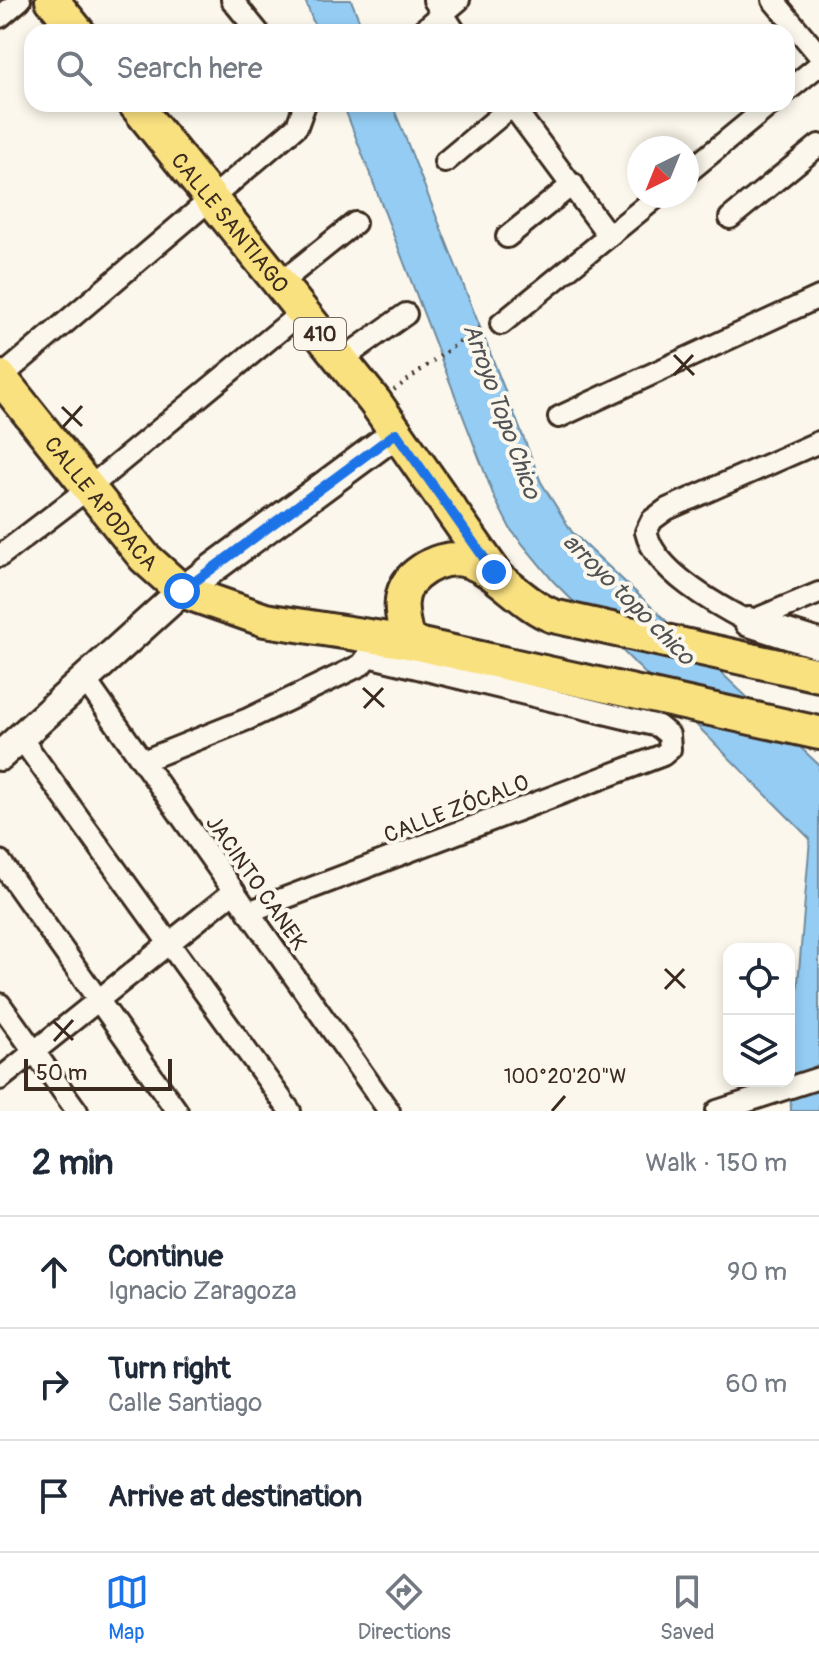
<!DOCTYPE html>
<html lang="en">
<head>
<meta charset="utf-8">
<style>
	body { margin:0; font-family:Pangolin,sans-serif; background:#f6f6f7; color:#1f2937 }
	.controls { position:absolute; right:24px; bottom:24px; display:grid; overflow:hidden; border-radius:16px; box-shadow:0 4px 12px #0003 }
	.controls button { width:72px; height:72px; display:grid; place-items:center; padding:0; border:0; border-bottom:2px solid #e0e1e3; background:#fff; color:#1f2937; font:40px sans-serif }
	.compass { position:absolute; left:627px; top:136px; width:72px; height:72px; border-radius:50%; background:#fff; box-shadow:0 4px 12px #0003; rotate:223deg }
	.scale { position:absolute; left:24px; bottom:20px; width:148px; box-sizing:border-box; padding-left:8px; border:4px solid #3b2a1e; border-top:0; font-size:22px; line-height:28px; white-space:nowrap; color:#3b2a1e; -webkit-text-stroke:6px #fbf7ec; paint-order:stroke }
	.stop { position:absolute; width:24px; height:24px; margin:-18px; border:6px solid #1a73e8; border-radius:50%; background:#fff }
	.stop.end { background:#1a73e8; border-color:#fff; box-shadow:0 2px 8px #0008 }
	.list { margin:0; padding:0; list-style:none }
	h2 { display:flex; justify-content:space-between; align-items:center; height:104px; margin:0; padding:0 32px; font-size:34px }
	h2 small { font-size:26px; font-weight:400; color:#747a83 }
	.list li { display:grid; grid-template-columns:52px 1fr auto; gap:24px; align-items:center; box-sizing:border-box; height:112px; padding:0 32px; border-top:2px solid #e0e1e3 }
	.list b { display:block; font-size:30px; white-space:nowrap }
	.list p { margin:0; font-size:26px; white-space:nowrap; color:#747a83 }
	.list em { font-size:26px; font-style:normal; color:#747a83 }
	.icon { flex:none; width:44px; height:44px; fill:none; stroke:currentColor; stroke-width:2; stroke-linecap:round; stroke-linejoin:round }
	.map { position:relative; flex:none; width:819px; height:1111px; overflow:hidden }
	.search { position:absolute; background:#fff; box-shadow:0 4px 12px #0003; left:24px; right:24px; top:24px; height:88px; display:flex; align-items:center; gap:20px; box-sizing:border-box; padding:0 28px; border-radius:24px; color:#747a83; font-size:30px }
	.sheet { height:440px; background:#fff }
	nav { display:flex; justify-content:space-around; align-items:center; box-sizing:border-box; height:112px; border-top:2px solid #e0e1e3; background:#fff; font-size:22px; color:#747a83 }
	nav a { display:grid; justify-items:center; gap:4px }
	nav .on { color:#1a73e8 }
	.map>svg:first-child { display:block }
	.water { fill:#94ccf3; stroke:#708b9e; stroke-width:2 }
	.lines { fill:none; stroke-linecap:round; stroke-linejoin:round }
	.street-casing { stroke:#3b2a1e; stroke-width:26 }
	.secondary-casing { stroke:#3b2a1e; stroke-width:34 }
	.primary-casing { stroke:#3b2a1e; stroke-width:38 }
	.path { stroke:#3b2a1e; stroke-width:4; stroke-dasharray:2 6; stroke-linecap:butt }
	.street { stroke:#fbf7ec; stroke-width:20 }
	.secondary { stroke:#fbf7ec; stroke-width:28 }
	.primary { stroke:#fae180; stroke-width:32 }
	.route { stroke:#1a73e8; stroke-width:10 }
	.ticks { fill:none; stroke:#3b2a1e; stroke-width:3 }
	.labels { text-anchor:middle; stroke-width:8; stroke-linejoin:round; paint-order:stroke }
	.shield { fill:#fbf7ec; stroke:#75685c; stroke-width:2 }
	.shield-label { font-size:20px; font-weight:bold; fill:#3b2a1e }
	.street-label { font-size:22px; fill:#3b2a1e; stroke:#fbf7ec }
	.water-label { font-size:24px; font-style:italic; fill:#515253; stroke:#fbf7ec }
	.ticks-label { font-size:20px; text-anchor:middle; fill:#3b2a1e; stroke:#fbf7ec; stroke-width:8; stroke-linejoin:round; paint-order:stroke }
</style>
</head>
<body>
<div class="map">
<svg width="819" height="1111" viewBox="0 0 819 1111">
	<rect width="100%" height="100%" fill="#fbf7ec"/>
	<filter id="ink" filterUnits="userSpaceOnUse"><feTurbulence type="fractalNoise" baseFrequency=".0125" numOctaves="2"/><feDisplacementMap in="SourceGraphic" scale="16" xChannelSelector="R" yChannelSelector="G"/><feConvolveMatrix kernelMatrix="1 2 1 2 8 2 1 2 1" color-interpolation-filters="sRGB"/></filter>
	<g filter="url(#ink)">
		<path class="water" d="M 305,0 L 351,0 L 364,32 L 317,32 Z
			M 343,104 L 392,104 L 541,482 L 572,532 L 819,765 L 819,1111 L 791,1111 L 790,1079 L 810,839 L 553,581 L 511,530 L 495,499 Z"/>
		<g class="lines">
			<g class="street-casing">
				<path id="street" d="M 232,0 L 258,32
					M 434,0 L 455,32
					M 773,0 L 819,55
					M 0,17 L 20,0
					M 421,32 L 459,0
					M 787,91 L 819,65
					M 511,104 L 609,236
					M 445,162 L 512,106
					M 687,173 L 771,104
					M 730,218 L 819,145
					M 507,237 L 573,184
					M 279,284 L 355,223
					M 501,324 L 658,196
					M 341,360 L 406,314
					M 0,378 L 297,126 L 305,104
					M 559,417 L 819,297
					M 819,442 L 667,509 L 652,520 L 646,532 C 655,571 716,605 749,622 L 819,593
					M 0,556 L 90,487 L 302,312
					M 86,681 L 389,1111
					M 21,738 L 290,1111
					M 143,761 L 248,719 L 361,665 L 368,656 L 368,646
					M 0,861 L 177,1111
					M 248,912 L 663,755 L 670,749 L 669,735 L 658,726 L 368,656
					M 0,1004 L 77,1111
					M 0,1079 L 233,892
					M 717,1111 L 819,1078"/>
			</g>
			<g class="secondary-casing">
				<path id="secondary" d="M 749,622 L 819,644
					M 0,756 L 182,591 L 396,433"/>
			</g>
			<g class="primary-casing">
				<g id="primary">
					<path d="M 52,0 L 78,32"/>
					<path id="s1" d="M 135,104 L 375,402 L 494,572"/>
					<path id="s2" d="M 0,377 L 144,557 L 182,591 L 265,620 L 408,642 L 819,733"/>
					<path d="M 408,642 C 402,618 394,592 417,574 C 474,529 507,599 553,616 L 819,675"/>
				</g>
			</g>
			<path class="path" d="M 394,390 L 484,324"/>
			<use href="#street" class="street"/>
			<use href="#secondary" class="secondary"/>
			<use href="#primary" class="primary"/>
		</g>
	</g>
	<g class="lines" filter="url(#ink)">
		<path class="route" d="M 182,591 L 396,433 L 494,572"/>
	</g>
	<path class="ticks" d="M 674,355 L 694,375M 674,375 L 693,355M 62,407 L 82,426M 63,427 L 82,406M 363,688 L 384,707M 364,708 L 383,688M 665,969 L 685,988M 665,989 L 684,969M 53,1021 L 73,1040M 54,1041 L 73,1020M 552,1111 L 565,1096"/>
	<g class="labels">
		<rect class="shield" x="294" y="318" width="52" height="32" rx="6"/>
		<g class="shield-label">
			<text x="320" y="341">410</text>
		</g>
		<g class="street-label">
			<text dy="8" stroke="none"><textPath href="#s1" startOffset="152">CALLE SANTIAGO</textPath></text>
			<text dy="8" stroke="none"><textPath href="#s2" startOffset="162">CALLE APODACA</textPath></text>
			<text transform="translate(456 808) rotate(-21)" y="8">CALLE ZÓCALO</text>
			<text transform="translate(257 882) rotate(55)" y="8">JACINTO CANEK</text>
		</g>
		<g class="water-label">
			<text transform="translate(502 411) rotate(70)" y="8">Arroyo Topo Chico</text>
			<text transform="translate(629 599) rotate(45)" y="8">arroyo topo chico</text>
		</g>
	</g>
	<g class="ticks-label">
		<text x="565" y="1083">100°20'20"W</text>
	</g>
</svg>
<div class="controls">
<button><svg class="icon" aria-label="locate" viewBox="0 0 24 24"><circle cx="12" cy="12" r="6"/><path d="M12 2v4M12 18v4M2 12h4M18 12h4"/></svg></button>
<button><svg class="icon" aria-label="layers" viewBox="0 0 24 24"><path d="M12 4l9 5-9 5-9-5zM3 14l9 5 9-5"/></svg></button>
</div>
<svg class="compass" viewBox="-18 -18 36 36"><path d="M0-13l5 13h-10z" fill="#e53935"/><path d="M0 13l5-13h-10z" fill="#747a83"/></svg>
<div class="scale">50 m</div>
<div class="stop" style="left:182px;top:591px"></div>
<div class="stop end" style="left:494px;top:572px"></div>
<div class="search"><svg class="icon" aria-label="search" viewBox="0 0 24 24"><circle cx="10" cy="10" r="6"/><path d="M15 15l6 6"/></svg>Search here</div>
</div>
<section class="sheet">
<h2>2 min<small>Walk · 150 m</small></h2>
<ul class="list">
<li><svg class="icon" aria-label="ahead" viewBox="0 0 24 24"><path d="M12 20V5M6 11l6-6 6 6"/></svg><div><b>Continue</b><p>Ignacio Zaragoza</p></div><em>90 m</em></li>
<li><svg class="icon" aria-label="right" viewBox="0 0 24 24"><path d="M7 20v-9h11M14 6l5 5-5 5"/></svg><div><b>Turn right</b><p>Calle Santiago</p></div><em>60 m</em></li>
<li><svg class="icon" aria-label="arrive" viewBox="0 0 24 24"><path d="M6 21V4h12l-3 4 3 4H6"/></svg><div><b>Arrive at destination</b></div></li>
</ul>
</section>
<nav>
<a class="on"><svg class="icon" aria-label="map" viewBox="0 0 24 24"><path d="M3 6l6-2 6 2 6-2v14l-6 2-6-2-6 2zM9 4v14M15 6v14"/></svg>Map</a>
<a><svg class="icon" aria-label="directions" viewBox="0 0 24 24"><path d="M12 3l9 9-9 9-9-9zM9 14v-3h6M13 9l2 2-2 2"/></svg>Directions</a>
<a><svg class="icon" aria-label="saved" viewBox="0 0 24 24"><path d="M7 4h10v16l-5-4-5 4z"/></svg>Saved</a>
</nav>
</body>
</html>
